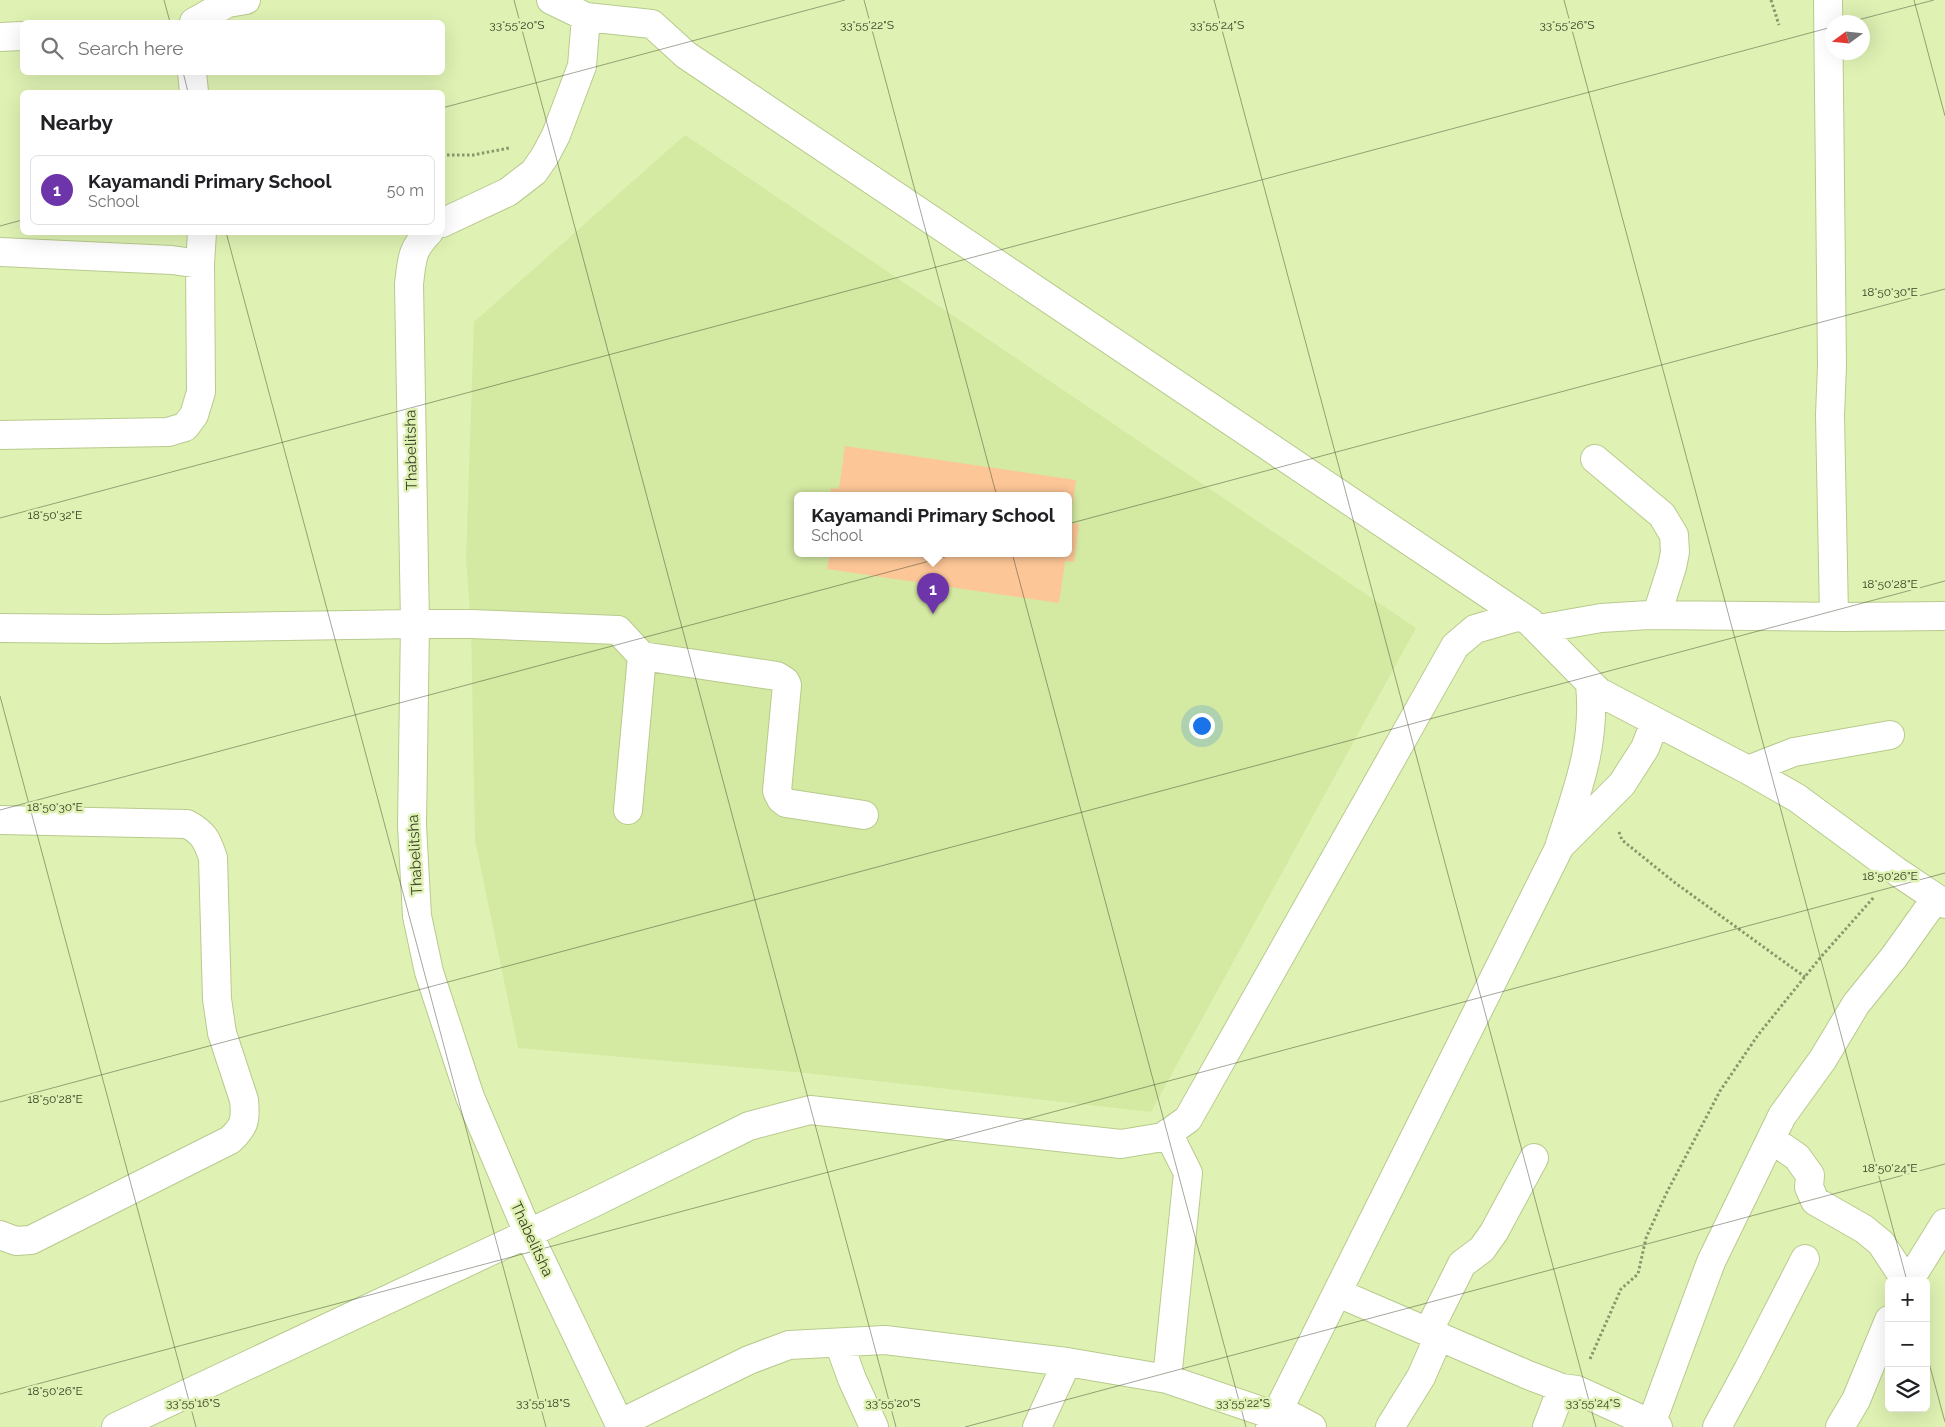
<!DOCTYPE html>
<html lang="en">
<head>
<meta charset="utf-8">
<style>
	body { margin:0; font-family:Raleway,sans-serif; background:#f6f6f6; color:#202124 }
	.controls { position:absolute; right:15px; bottom:15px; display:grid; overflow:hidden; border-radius:8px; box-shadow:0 5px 20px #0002 }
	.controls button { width:45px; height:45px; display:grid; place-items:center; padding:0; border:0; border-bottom:1px solid #e0e0e0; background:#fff; color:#202124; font:25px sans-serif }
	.compass { position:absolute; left:1825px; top:15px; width:45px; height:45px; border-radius:50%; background:#fff; box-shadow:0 5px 20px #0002; rotate:255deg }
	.you { position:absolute; left:1201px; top:725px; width:18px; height:18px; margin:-12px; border:4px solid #fff; border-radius:50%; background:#1a73e8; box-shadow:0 0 0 8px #1a73e833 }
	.badge { display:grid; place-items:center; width:32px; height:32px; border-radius:50%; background:#6e35ab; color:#fff; font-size:16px; font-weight:700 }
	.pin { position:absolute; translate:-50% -41px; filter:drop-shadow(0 1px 2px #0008) }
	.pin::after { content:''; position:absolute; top:26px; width:18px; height:15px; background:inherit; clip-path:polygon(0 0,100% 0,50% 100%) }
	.popup { position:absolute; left:794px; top:492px; width:278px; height:65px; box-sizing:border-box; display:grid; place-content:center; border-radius:8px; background:#fff; filter:drop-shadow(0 1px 4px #0005); font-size:16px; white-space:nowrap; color:#757577 }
	.popup b { font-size:19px; color:#202124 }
	.popup::after { content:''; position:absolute; left:50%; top:100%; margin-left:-10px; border:10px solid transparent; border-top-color:#fff }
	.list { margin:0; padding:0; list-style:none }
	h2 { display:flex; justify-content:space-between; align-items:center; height:65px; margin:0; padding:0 20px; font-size:21px }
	h2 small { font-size:16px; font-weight:400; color:#757577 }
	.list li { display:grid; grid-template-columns:32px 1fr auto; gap:15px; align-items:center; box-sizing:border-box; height:70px; margin:0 10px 10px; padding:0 10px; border:1px solid #e0e0e0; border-radius:8px }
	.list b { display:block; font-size:19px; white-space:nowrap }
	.list p { margin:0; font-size:16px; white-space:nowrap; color:#757577 }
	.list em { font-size:16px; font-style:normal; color:#757577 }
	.icon { flex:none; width:28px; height:28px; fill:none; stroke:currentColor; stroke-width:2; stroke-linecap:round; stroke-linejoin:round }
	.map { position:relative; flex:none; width:1945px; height:1427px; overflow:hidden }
	.search { position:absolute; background:#fff; box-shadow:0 5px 20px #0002; left:20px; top:20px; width:425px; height:55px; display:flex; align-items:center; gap:12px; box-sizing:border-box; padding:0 18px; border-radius:8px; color:#757577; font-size:19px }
	.panel { position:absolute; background:#fff; box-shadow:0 5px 20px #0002; left:20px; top:90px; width:425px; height:145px; border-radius:8px }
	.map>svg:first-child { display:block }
	.built { fill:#d4e9a2; fill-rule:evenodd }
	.green { fill:#fdc697 }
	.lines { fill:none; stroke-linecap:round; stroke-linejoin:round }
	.minor-casing { stroke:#b8ca8d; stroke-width:30 }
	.path { stroke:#8a976b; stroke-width:3; stroke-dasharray:2.5 2.5; stroke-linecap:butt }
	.minor { stroke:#fff; stroke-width:28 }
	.ticks { fill:none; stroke:#383f26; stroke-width:1; stroke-opacity:0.45 }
	.labels { text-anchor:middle; stroke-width:5; stroke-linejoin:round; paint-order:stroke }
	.street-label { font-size:15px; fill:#383f26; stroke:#dff2b3 }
	.ticks-label { font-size:12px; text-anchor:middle; fill:#383f26; stroke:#dff2b3; stroke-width:5; stroke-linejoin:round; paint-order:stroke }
</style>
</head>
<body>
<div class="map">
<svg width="1945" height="1427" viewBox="0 0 1945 1427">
	<rect width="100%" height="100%" fill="#dff2b3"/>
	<path class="built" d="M 685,135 L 1416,628 L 1151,1112 L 806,1073 L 518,1048 L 475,840 L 471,624 L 466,560 L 474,322 ZM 798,495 L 1068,495 L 1068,553 L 798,553 Z"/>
	<path class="green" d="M 845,446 L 1076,480 L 1070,523 L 1079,524 L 1074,562 L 1065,561 L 1059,603 L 827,569 L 830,553 L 1068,553 L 1068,495 L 830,495 L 831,488 L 839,489 Z"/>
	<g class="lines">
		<g class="minor-casing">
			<path id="minor" d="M 551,0 L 586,17 L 652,24 L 686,55 L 1530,622 L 1599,692 L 1748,770 L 1797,798 L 1896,871 L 1945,904
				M 1828,0 L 1832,366 L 1830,415 L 1834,616
				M 194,22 L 228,3 L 246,0
				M 0,37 L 22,36
				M 192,72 L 194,92
				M 442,223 L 508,192 L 534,172 L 545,156 L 556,135 L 582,66 L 586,17
				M 429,232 C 411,250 412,260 409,284 L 415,624 L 412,826 L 417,916 L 429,972 L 470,1097 L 528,1233 L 621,1427
				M 0,252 L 172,260 L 200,264
				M 0,435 L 168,432 L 185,427 L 194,415 L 201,392 L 200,264 L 202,232
				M 1595,459 L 1662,515 L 1674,535 L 1675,552 L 1672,567 L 1657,614
				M 0,628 L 105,629 L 415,624 L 471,624 L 618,630 L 642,656 L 628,810
				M 1539,629 L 1601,618 L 1649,615 L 1845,617 L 1945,616
				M 642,656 L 777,676 L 785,681 L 787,685 L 777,791 L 781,799 L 786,803 L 864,815
				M 1748,770 L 1794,752 L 1890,735
				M 0,820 L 187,824 C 204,833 207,840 213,858 L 217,999 L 222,1033 L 244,1100 C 246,1120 245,1126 230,1140 L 31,1240 L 16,1241 L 0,1235
				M 1560,844 C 1578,788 1596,744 1590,684
				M 1771,1139 L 1797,1157 L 1810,1175 L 1809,1187 L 1815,1201 L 1864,1229 L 1881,1243 L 1906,1281
				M 1909,1281 L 1945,1223
				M 1338,1293 L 1528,1375 L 1562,1388 L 1577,1390 L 1658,1427
				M 1428,1332 L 1462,1264 L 1482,1249 L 1494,1232 L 1534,1158
				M 839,1343 L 852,1379 L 874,1427
				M 1167,1379 L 1188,1173 L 1168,1133
				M 1280,1410 L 1312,1427
				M 619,1424 L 749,1360 L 789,1345 L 885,1340 L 1067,1362 L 1167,1379 L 1276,1416
				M 1651,1424 L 1711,1262 L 1782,1116 L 1823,1059 L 1856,1004 L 1894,957 L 1936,898
				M 116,1427 L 593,1203 L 749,1126 L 810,1110 L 1121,1144 L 1163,1137 L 1188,1119 L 1455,646 L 1475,629 L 1520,616
				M 1037,1427 L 1067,1362
				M 1270,1427 L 1560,846 L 1622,784 L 1645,748 L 1655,722
				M 1390,1427 L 1421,1377 L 1439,1336
				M 1547,1427 L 1562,1388
				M 1717,1427 L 1748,1370 L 1805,1259
				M 1840,1427 L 1856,1400 L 1889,1320"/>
		</g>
		<path class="path" d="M 1771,0 L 1779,25
			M 442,155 L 473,155 L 509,148
			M 1619,832 L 1622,840 L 1674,882 L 1805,977
			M 1590,1359 L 1621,1289 L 1638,1274 L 1646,1238 L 1666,1194 L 1720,1091 L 1758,1035 L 1820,958 L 1874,897"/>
		<use href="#minor" class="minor"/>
	</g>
	<path class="ticks" d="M 164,0 L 170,22M 514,0 L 896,1427M 864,0 L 1246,1427M 1214,0 L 1596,1427M 1564,0 L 1907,1281M 1914,0 L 1945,116M 1850,22 L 1934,0M 183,72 L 188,92M 442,108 L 845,0M 0,226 L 22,220M 226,232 L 546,1427M 0,518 L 1832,27M 0,696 L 196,1427M 0,810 L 1945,289M 0,1102 L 1945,581M 1926,1352 L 1945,1422M 0,1394 L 1945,873M 965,1427 L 1945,1164"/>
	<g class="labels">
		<g class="street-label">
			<text transform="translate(411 450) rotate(-91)" y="5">Thabelitsha</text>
			<text transform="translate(415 855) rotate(-93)" y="5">Thabelitsha</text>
			<text transform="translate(532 1239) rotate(65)" y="5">Thabelitsha</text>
		</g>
	</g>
	<g class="ticks-label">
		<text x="517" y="29">33°55'20"S</text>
		<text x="867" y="29">33°55'22"S</text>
		<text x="1217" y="29">33°55'24"S</text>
		<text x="1567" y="29">33°55'26"S</text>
		<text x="1890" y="296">18°50'30"E</text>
		<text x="55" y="519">18°50'32"E</text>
		<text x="1890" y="588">18°50'28"E</text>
		<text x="55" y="811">18°50'30"E</text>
		<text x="1890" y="880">18°50'26"E</text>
		<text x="55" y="1103">18°50'28"E</text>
		<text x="1890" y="1172">18°50'24"E</text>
		<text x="55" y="1395">18°50'26"E</text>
		<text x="193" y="1407">33°55'16"S</text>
		<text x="543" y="1407">33°55'18"S</text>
		<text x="893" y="1407">33°55'20"S</text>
		<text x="1243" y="1407">33°55'22"S</text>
		<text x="1593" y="1407">33°55'24"S</text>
	</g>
</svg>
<div class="controls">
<button>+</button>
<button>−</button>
<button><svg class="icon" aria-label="layers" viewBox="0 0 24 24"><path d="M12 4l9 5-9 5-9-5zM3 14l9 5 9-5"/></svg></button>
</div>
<svg class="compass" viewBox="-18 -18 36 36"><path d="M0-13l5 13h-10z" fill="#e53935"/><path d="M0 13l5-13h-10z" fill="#757577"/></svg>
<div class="you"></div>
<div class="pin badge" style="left:933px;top:614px">1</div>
<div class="popup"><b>Kayamandi Primary School</b>School</div>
<div class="search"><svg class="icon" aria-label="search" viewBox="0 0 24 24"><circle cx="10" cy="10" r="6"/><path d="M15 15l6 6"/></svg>Search here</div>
<section class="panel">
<h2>Nearby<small></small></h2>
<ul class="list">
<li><span class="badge">1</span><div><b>Kayamandi Primary School</b><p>School</p></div><em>50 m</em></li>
</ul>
</section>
</div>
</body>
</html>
